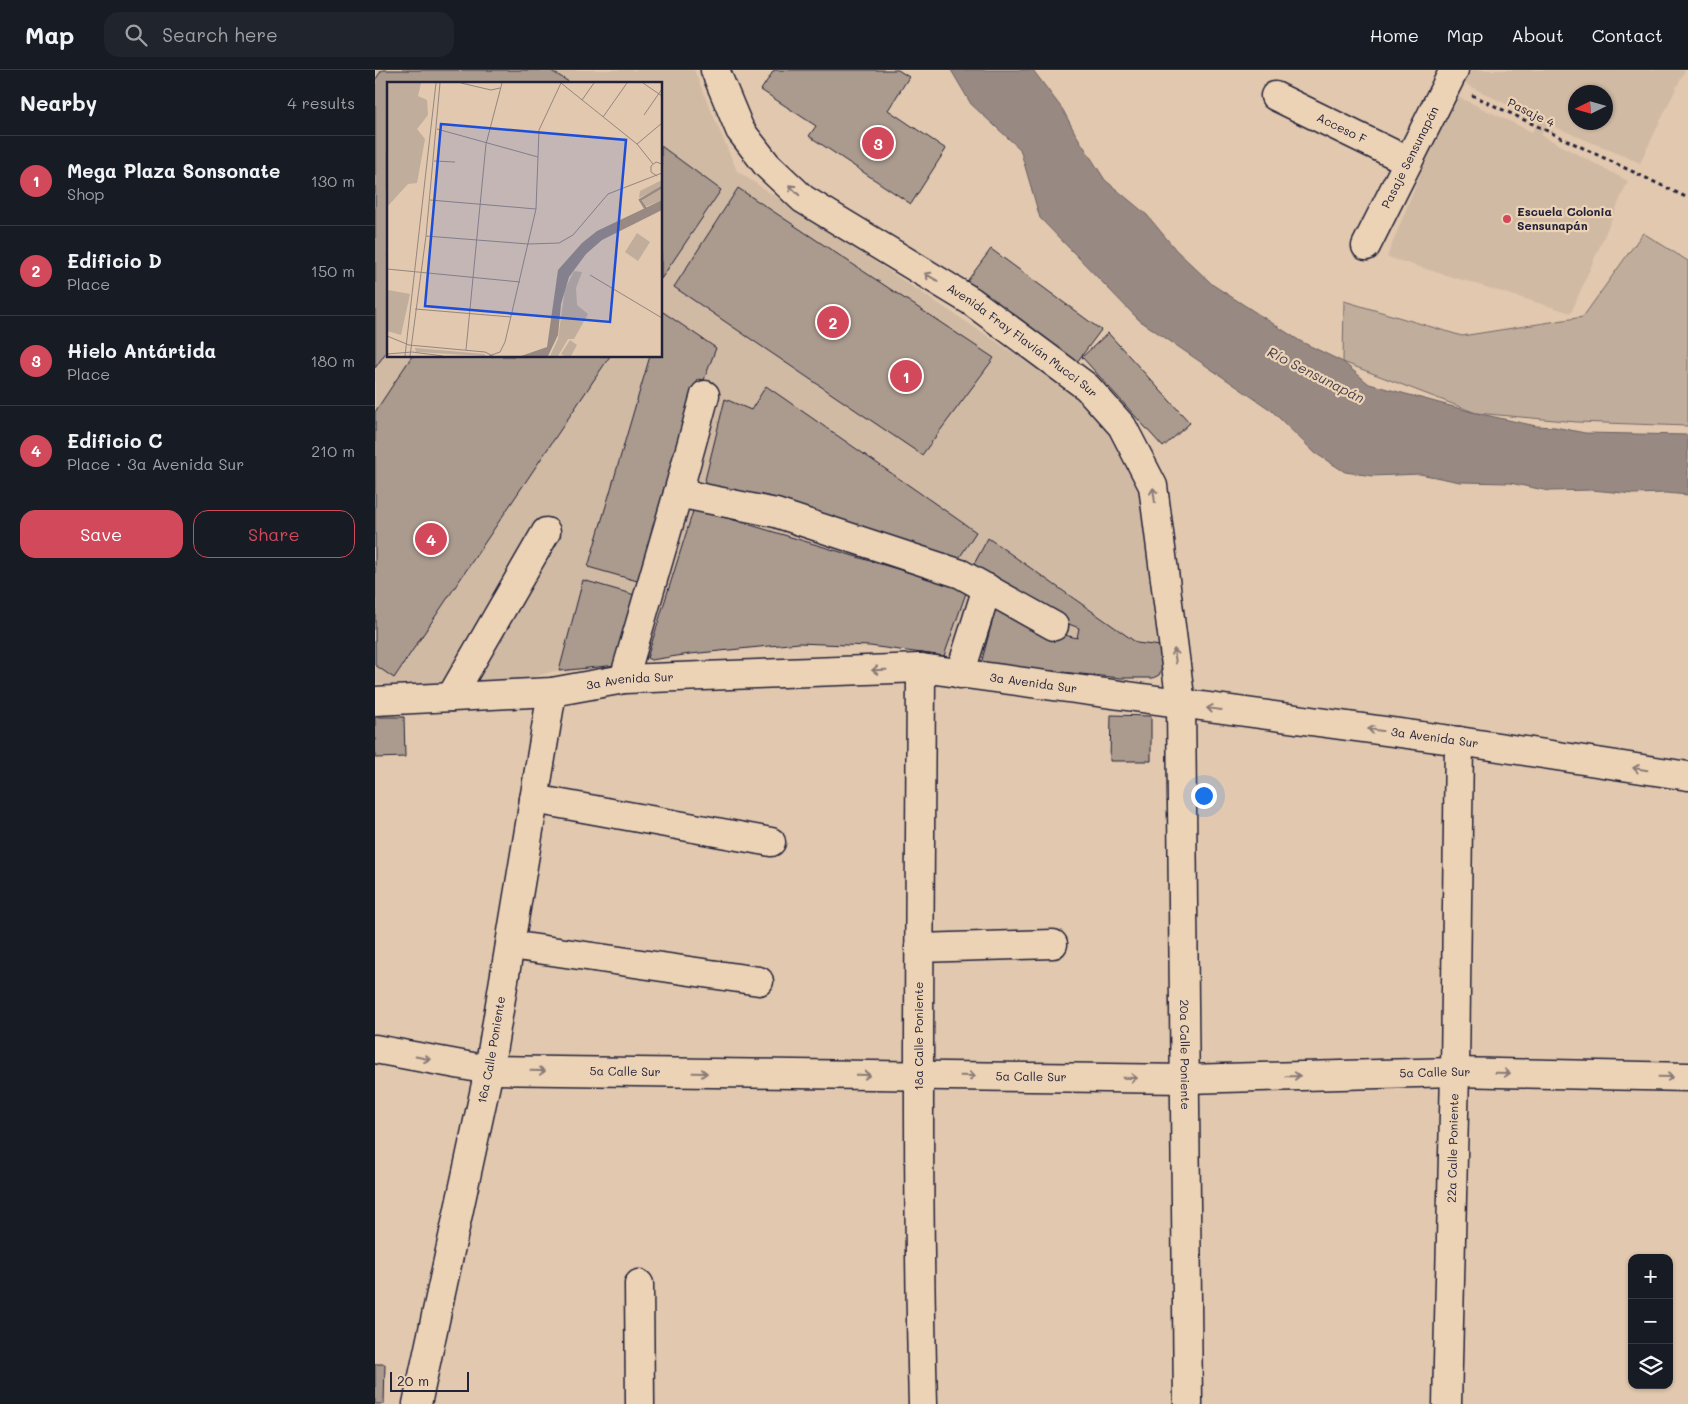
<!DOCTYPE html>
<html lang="en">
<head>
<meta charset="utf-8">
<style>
	body { margin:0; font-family:Mali,sans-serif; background:#20242c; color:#f1f3f6 }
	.controls { position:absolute; right:15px; bottom:15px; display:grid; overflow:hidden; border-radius:10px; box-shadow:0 1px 4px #0004 }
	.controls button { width:45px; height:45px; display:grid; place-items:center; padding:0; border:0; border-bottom:1px solid #363941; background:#171b24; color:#f1f3f6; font:25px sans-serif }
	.compass { position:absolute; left:1193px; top:15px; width:45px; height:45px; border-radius:50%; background:#171b24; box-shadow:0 1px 4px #0004; rotate:265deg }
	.scale { position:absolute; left:15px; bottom:12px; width:79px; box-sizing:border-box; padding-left:5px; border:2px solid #22223b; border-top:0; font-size:14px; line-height:18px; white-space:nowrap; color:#22223b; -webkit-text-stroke:4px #edd3b5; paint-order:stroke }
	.you { position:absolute; left:828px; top:725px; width:18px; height:18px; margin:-12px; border:4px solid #fff; border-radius:50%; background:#1a73e8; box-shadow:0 0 0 8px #1a73e833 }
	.badge { display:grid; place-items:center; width:32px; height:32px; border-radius:50%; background:#d1495b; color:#fff; font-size:16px; font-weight:700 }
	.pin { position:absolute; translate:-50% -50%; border:2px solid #fff; box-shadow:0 1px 5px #0006 }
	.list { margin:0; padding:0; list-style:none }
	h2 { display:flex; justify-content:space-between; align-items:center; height:65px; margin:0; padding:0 20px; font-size:21px }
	h2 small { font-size:16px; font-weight:400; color:#9ea1a6 }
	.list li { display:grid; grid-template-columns:32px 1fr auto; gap:15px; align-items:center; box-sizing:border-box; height:90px; padding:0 20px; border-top:1px solid #363941 }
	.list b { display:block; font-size:19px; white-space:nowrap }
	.list p { margin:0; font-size:16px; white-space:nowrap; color:#9ea1a6 }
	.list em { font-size:16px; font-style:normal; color:#9ea1a6 }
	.actions { display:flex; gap:10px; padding:15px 20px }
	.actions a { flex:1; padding:11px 0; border:1px solid #d1495b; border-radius:15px; text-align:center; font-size:18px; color:#d1495b }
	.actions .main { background:#d1495b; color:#fff }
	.icon { flex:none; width:28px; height:28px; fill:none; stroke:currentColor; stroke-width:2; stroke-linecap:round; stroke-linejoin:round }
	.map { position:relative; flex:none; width:1313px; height:1334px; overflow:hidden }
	header { display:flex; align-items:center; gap:30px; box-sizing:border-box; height:70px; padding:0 25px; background:#171b24; border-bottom:1px solid #363941 }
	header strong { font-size:24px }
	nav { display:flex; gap:28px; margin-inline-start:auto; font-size:18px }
	.search { width:350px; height:45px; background:#20242c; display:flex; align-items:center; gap:12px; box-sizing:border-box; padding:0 18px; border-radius:15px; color:#9ea1a6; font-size:19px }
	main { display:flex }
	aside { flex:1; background:#171b24 }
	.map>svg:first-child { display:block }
	.built { fill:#d1baa4; fill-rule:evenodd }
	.green { fill:#c1ad9b; stroke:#72686b }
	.water { fill:#988982; stroke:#696066 }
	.building { fill:#ab9b8e; stroke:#22223b }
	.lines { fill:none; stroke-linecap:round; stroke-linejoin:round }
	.minor-casing { stroke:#22223b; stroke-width:31 }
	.path { stroke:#22223b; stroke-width:3; stroke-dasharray:4 4; stroke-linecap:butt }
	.minor { stroke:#edd3b5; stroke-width:28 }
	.oneway { stroke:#887a78 }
	.poi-dot { fill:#d1495b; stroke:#edd3b5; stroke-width:2 }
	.labels { text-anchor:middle; stroke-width:4.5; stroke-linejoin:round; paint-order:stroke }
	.street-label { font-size:12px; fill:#22223b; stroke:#edd3b5 }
	.poi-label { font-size:12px; font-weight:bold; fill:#22223b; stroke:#edd3b5; text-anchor:start }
	.water-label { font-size:14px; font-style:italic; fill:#454150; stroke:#edd3b5 }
	.inset-river { fill:none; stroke:#988982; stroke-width:2.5 }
	.inset-road { fill:none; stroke:#958680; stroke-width:1 }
	.view { fill:#1d4ed8; fill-opacity:0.15; stroke:#1d4ed8; stroke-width:2.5 }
	.inset-edge { fill:none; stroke:#22223b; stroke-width:2.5 }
</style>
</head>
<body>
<header>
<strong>Map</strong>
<div class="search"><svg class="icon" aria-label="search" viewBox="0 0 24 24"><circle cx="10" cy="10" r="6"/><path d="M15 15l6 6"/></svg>Search here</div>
<nav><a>Home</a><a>Map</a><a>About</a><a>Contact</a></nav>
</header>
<main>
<aside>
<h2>Nearby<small>4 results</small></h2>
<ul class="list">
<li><span class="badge">1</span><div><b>Mega Plaza Sonsonate</b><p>Shop</p></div><em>130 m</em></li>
<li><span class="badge">2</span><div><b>Edificio D</b><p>Place</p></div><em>150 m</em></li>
<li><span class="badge">3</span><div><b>Hielo Antártida</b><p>Place</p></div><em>180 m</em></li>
<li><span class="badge">4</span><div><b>Edificio C</b><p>Place · 3a Avenida Sur</p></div><em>210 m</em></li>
</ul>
<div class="actions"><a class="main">Save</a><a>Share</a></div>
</aside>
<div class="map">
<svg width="1313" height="1334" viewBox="0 0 1313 1334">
	<rect width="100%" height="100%" fill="#e1c8ae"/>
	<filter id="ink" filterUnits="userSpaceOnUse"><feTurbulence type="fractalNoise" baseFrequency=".02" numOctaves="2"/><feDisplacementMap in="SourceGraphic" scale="10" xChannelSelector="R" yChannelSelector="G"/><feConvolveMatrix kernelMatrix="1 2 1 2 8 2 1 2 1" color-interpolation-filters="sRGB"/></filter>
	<g filter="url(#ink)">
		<path class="built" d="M 0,0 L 319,0 L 362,101 L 704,326 L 739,360 L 770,423 L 789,593 L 784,605 L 778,608 L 746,608 L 606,594 L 569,586 L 495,576 L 424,573 L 383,576 L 315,584 L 242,595 L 179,601 L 135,614 L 29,618 L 0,613 ZM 14,14 L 286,14 L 286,286 L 14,286 Z
			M 1087,0 L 1310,0 L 1265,93 L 1173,54 L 1166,65 L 1253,111 L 1196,243 L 1012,187 L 1077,24 L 1157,62 L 1164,50 L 1082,10 ZM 1200,22 L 1230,22 L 1230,52 L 1200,52 Z"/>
		<path class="green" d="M 1268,163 L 1313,191 L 1313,356 L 1202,352 L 1101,343 L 968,292 L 969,231 L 1087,266 L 1208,247 Z"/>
		<path class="water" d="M 576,0 L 658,0 L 688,40 L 700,63 L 730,110 L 772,145 L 801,180 L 838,215 L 925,271 L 968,292 L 994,314 L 1101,343 L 1161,356 L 1180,357 L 1210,363 L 1313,365 L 1313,425 L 1291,423 L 1259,424 L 1217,420 L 1174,421 L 1135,413 L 1085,412 L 1045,404 L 997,406 L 970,402 L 940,383 L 896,340 L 764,250 L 665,148 L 645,79 L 596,34 Z"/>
		<path class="building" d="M 7,0 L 175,0 L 194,12 L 192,14 L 14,14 L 14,278 L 0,298 L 0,10 Z
			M 399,0 L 523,0 L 534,7 L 513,40 L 571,79 L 536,134 L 434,66 L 441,56 L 386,20 Z
			M 286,76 L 346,120 L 286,209 Z
			M 363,118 L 619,288 L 547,385 L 299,217 Z
			M 616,179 L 726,260 L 699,296 L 590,214 Z
			M 288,242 L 341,278 L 329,310 L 323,309 L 266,512 L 213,497 L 275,286 L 286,286 L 286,248 Z
			M 733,263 L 815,353 L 788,377 L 707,287 Z
			M 37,286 L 235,286 L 19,608 L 0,595 L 0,342 Z
			M 391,316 L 601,462 L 581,493 L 329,414 L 350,329 L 376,340 Z
			M 319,438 L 592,520 L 569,586 L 495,576 L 424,573 L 315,584 L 276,590 L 272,588 Z
			M 613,468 L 762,573 L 786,576 L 789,593 L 784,605 L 778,608 L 746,608 L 606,594 L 621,537 L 677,562 L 702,568 L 704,558 L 681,549 L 598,496 Z
			M 208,510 L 260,525 L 242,595 L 184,601 Z
			M 736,645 L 776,646 L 776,691 L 735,691 Z
			M 0,647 L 29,647 L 30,687 L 0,688 Z
			M 0,1294 L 10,1294 L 9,1334 L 0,1334 Z"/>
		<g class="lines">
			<g class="minor-casing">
				<g id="minor">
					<path id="s1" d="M 340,0 L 365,60 L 392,95 L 428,129 L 596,231 L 712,317 L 747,356 L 778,416 L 806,634 L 813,1334"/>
					<path id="s2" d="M 900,26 L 1033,91"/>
					<path id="s3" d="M 991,176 L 1079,0"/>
					<path d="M 303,423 L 330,325"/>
					<path d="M 546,598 C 545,844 541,1089 548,1334"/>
					<path d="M 585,604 L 612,518"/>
					<path d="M 249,609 L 303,423 L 401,443 L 586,504 L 679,556"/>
					<path d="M 76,627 L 171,462"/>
					<path id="s4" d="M 0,631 L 177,622 L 249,609 L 546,598 L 1084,671 L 1313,706"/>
					<path d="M 159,729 L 396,772"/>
					<path d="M 135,875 L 384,911"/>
					<path d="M 544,878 L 678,874"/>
					<path id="s5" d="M 0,979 L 114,1000 L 811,1009 L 1080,1002 L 1313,1007"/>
					<path d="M 264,1214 L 265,1334"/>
					<path id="s6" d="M 42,1334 L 114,1000 L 177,622"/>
					<path id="s7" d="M 1072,1334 L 1080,1002 L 1084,671"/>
				</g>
			</g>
			<path class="path" d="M 1097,25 L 1313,128"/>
			<use href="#minor" class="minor"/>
		</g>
		<defs><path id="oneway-shaft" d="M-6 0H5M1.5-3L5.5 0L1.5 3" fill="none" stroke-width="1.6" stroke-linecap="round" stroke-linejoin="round" transform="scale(1.25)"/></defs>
		<g class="oneway">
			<use href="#oneway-shaft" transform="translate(419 120) rotate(-135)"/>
			<use href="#oneway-shaft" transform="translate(556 207) rotate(-149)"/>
			<use href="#oneway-shaft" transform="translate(779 425) rotate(-97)"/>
			<use href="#oneway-shaft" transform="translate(800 586) rotate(-97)"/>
			<use href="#oneway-shaft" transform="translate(504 600) rotate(178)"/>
			<use href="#oneway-shaft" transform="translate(839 639) rotate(-172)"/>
			<use href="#oneway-shaft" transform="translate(1000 660) rotate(-172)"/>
			<use href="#oneway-shaft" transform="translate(1265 699) rotate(-171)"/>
			<use href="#oneway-shaft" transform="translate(48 988) rotate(11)"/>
			<use href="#oneway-shaft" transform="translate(163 1001) rotate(1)"/>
			<use href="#oneway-shaft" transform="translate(325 1003) rotate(1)"/>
			<use href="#oneway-shaft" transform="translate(1128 1003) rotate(1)"/>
			<use href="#oneway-shaft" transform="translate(488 1005) rotate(1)"/>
			<use href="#oneway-shaft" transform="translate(593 1006) rotate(1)"/>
			<use href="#oneway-shaft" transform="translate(918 1006) rotate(-1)"/>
			<use href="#oneway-shaft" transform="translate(1291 1007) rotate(1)"/>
			<use href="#oneway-shaft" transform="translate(755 1008) rotate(1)"/>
		</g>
	</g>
	<circle class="poi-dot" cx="1132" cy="149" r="5"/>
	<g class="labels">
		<g class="street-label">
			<text transform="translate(1156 43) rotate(26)" y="4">Pasaje 4</text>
			<text dy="4" stroke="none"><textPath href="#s2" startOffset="74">Acceso F</textPath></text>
			<text dy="4" stroke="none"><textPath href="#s3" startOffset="99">Pasaje Sensunapán</textPath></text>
			<text dy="4" stroke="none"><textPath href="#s1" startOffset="420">Avenida Fray Flavián Mucci Sur</textPath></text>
			<text dy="4" stroke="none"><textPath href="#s4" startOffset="256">3a Avenida Sur</textPath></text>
			<text dy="4" stroke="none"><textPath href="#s4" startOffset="661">3a Avenida Sur</textPath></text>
			<text dy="4" stroke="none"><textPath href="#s4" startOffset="1066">3a Avenida Sur</textPath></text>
			<text transform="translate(544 966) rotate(-90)" y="4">18a Calle Poniente</text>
			<text dy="4" stroke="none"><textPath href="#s6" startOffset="362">16a Calle Poniente</textPath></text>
			<text dy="4" stroke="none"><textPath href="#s1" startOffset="1190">20a Calle Poniente</textPath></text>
			<text dy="4" stroke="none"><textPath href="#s5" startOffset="252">5a Calle Sur</textPath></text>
			<text dy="4" stroke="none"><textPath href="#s5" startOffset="1062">5a Calle Sur</textPath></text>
			<text dy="4" stroke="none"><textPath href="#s5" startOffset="658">5a Calle Sur</textPath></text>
			<text dy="4" stroke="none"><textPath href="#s7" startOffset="256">22a Calle Poniente</textPath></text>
		</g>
		<g class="poi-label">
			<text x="1142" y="146">Escuela Colonia<tspan x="1142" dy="14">Sensunapán</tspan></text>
		</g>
		<g class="water-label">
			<text transform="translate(941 305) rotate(27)" y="5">Río Sensunapán</text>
		</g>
	</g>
	<g transform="translate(12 12)">
		<rect width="275" height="275" fill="#e1c8ae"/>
		<path d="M 1,1 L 34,1 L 31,14 L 40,18 L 41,33 L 30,47 L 38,57 L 30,101 L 21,102 L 0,125 ZM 275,98 L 275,105 L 252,116 L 253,109 ZM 275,106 L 275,118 L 258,125 L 255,118 ZM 250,151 L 263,160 L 251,179 L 238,170 ZM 187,189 L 195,190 L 189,206 L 190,223 L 201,232 L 187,257 L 181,257 L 171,274 L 163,274 L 171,257 L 178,207 ZM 1,208 L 23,212 L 14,253 L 0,249 ZM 183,258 L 190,263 L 184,274 L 178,274 L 174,272 ZM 28,266 L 97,272 L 99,274 L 29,270 Z" fill="#c1ad9b"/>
		<path d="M 275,118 L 275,128 L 215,158 L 199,172 L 182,195 L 174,222 L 171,253 L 161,274 L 134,274 L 160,265 L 171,188 L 195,161 L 210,149 Z" fill="#988982"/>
		<path class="inset-river" d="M 260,129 L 253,118 L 275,105"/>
		<path class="inset-road" d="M 74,1 L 104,8 L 113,6M 174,1 L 250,62 L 266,82M 256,1 L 275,14M 195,18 L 207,1M 257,33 L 275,7M 216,35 L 240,1M 50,47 L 151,75M 250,62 L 275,41M 47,79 L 68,80M 270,94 L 264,90 L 264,84 L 269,80 L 275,82M 43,118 L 149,127M 39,154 L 141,162 L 172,161 L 186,153 L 221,112 L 275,91M 0,187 L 133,200M 203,193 L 275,236M 28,227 L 124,235M 0,254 L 22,263 L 98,270 L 106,274M 79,268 L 99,62 L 115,1M 0,272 L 25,270 L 56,274M 18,274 L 49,1M 23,274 L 39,154 L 53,1M 102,274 L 113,270 L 118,260 L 149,127 L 152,48 L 174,1"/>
		<path class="view" d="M 54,42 L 239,58 L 223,240 L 38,224 Z"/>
		<rect width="275" height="275" class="inset-edge"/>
	</g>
</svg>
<div class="controls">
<button>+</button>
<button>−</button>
<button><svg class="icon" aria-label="layers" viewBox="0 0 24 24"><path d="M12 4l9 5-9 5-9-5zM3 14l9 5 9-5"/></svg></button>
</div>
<svg class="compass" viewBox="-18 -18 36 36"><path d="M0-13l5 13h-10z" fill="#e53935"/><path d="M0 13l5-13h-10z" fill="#9ea1a6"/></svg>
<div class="scale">20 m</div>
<div class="you"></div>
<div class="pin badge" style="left:531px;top:306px">1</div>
<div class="pin badge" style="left:458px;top:252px">2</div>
<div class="pin badge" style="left:503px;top:73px">3</div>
<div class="pin badge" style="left:56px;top:469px">4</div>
</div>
</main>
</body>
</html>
